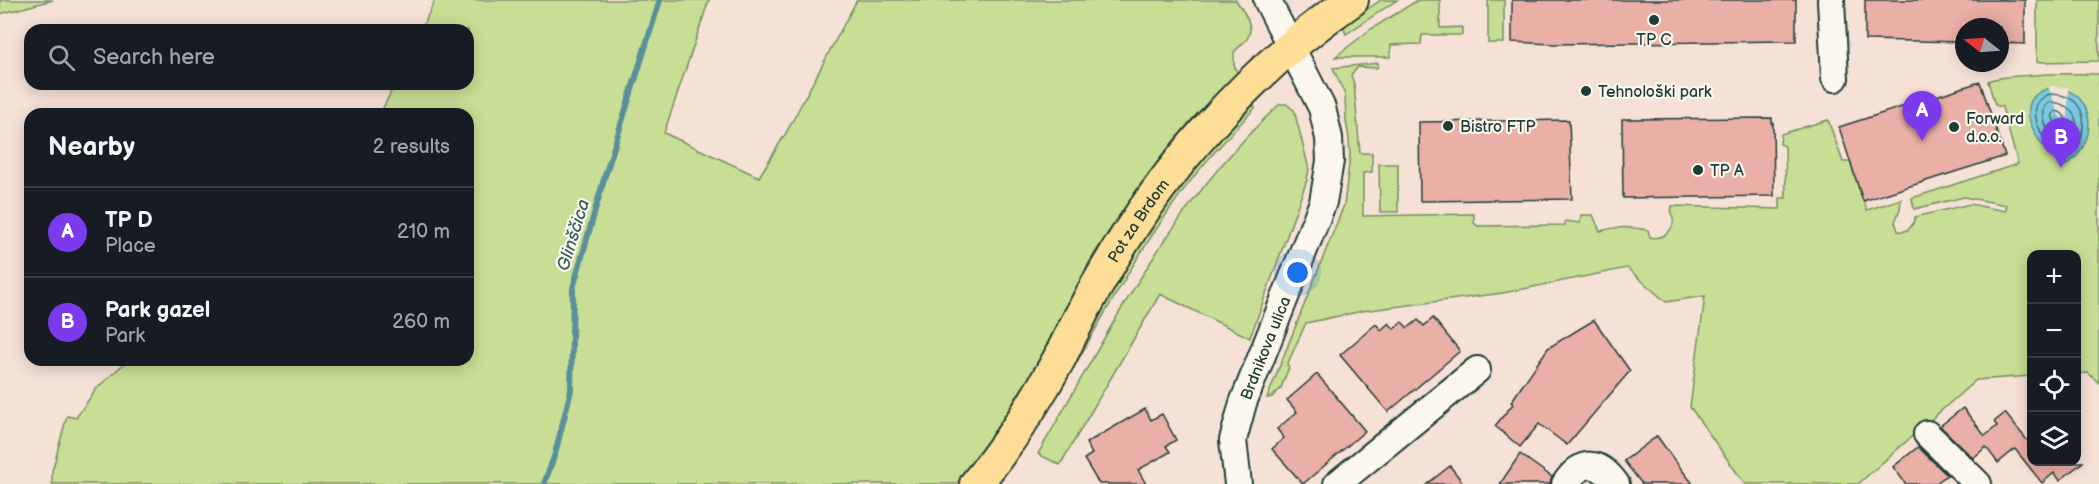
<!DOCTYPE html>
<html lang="en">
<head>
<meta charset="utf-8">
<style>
	body { margin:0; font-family:"Balsamiq Sans",sans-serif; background:#20242c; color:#f1f3f6 }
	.controls { position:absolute; right:18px; bottom:18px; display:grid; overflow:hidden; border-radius:12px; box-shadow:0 3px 15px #0003 }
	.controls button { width:54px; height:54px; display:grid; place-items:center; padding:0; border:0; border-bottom:2px solid #363941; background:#171b24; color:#f1f3f6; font:30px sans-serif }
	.compass { position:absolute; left:1955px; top:18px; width:54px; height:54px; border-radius:50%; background:#171b24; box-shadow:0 3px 15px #0003; rotate:287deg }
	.you { position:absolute; left:1298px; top:273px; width:21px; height:21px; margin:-15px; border:4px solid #fff; border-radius:50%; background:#1a73e8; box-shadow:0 0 0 9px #1a73e833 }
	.badge { display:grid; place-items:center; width:39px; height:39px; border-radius:50%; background:#7c3aed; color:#fff; font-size:20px; font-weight:700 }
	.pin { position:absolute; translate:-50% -50px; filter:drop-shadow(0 2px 3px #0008) }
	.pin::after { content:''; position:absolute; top:32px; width:21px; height:18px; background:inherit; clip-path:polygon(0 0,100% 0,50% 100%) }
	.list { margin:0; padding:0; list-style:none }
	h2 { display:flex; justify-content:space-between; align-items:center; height:78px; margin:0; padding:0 24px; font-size:26px }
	h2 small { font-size:20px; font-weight:400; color:#9ea1a6 }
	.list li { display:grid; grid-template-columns:39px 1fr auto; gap:18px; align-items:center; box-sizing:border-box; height:90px; padding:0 24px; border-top:2px solid #363941 }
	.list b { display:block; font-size:22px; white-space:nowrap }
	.list p { margin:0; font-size:20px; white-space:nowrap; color:#9ea1a6 }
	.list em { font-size:20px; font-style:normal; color:#9ea1a6 }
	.icon { flex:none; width:33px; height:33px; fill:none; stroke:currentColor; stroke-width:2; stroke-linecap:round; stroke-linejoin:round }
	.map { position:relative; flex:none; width:2099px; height:484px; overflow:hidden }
	.search { position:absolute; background:#171b24; box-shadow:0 3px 15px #0003; left:24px; top:24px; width:450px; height:66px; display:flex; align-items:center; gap:15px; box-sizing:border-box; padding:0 21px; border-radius:18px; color:#9ea1a6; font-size:22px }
	.panel { position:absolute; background:#171b24; box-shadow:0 3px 15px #0003; left:24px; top:108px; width:450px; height:258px; border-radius:18px }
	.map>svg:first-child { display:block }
	.green { fill:#c8de94; stroke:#748e64; stroke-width:1.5 }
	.water { fill:#7ec8df; stroke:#58909b; stroke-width:1.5 }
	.pier { fill:#f6e1d7 }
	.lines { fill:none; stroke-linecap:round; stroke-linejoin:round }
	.shore { stroke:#457578; stroke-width:1.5 }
	.stream { stroke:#58909b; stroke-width:6 }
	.building { fill:#eaafa6; stroke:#1f3d34; stroke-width:1.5 }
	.minor-casing { stroke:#1f3d34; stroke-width:30 }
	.major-casing { stroke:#1f3d34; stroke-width:36 }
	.minor { stroke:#fbf7ec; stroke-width:26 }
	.major { stroke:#fedd96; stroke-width:32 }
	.poi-dot { fill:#1f3d34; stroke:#fbf7ec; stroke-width:2 }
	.labels { text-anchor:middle; stroke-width:4.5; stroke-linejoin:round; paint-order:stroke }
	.poi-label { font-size:16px; fill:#1f3d34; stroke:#fbf7ec; text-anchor:start }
	.street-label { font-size:16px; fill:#1f3d34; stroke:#fbf7ec }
	.water-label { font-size:18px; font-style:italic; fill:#37605f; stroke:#fbf7ec }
</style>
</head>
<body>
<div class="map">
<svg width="2099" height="484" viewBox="0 0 2099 484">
	<rect width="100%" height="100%" fill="#f6e1d7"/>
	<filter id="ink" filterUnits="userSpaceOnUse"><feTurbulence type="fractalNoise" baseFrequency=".0167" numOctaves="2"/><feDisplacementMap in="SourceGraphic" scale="12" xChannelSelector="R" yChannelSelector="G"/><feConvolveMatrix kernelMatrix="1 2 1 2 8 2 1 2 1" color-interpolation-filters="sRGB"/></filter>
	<g filter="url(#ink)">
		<path class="green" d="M 3,0 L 53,0 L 0,14 L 0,1 Z
			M 435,0 L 709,0 L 664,133 L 759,177 L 786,133 L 857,0 L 1236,0 C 1242,10 1255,25 1248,37 C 1245,43 1238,47 1234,52 L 1234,65 L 1238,74 C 1191,114 1153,165 1119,217 C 1106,235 1093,254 1083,274 C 1045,347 1012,423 956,484 L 52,484 L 52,471 L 67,416 L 76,418 L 96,389 L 128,360 L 468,360 L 468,114 L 380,114 L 395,84 L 468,84 L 468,30 L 421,30 Z
			M 1381,0 L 1397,0 L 1346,34 L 1343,26 Z
			M 1418,0 L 1440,0 L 1440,28 L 1462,27 L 1462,35 L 1422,35 L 1421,44 L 1391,45 L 1390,57 L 1335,57 L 1371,29 Z
			M 1488,0 L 1504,0 L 1504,43 L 1488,43 Z
			M 2037,0 L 2099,0 L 2099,61 L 2037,62 Z
			M 1378,63 L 1377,68 L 1358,67 L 1351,75 L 1354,84 L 1360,153 L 1372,153 L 1372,172 L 1363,173 L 1363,216 L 1474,214 L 1474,223 L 1478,226 L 1565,225 L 1565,221 L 1580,223 L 1581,215 L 1593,215 L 1600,231 C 1617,226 1631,227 1648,230 L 1650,237 C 1664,241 1679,227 1671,213 L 1672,206 L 1780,209 L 1780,198 L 1786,198 L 1785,146 L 1780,144 L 1781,134 L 1828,120 L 1843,162 L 1850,162 L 1867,210 L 1901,199 L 1900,209 L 1895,222 L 1898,231 C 1908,233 1913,226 1915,217 L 1970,204 L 2005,211 L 2007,205 L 1964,197 L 1914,209 L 1912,198 L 2018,164 L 2002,107 L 1995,105 L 1988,81 C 2004,75 2017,77 2034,75 C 2055,73 2077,74 2099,74 L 2099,383 L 2088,373 L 2077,374 L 2076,255 L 2032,255 L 2031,376 L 1976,380 L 1858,484 L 1745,484 L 1690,407 L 1705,296 L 1666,302 L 1627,268 L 1503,293 L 1362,311 L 1306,323 L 1287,365 L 1289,367 L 1281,388 L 1272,397 L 1267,398 L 1344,205 L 1350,156 L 1349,138 L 1346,121 L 1345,95 L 1333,68 Z
			M 1253,103 L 1255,108 C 1225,140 1195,172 1170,209 C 1129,267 1095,331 1059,393 L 1057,392 C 1092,327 1124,260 1169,201 C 1195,166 1223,134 1253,103 Z
			M 1280,104 L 1286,104 L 1294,110 L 1309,169 L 1307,180 L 1250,338 L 1160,294 L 1060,465 L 1038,454 C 1109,332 1174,200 1280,104 Z
			M 1379,164 L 1398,164 L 1398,212 L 1380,212 Z"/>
		<path class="water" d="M 2049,88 C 2059,89 2068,89 2076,95 C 2099,115 2089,153 2064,166 C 2041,151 2006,101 2049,88 Z"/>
		<path class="pier" d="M 2048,86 L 2068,87 L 2068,117 L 2060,118 Z"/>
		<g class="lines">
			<path class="shore" d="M 2050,94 C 2055,95 2060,94 2064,96 C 2093,104 2086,146 2065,158 C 2046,150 2018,104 2050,94 Z
				M 2050,102 C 2078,103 2085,131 2065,149 C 2051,141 2040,122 2045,106 Z
				M 2055,111 C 2065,112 2066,119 2068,127 L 2064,134 L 2061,134 L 2052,116 Z"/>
			<path class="stream" d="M 544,484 L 555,454 L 571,390 L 573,288 L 604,179 L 660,0"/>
		</g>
		<path class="building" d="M 1512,0 L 1796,0 L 1796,41 L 1554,44 L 1512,42 Z
			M 1865,0 L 2025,0 L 2025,44 L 2000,43 L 2000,27 L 1964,27 L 1964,42 L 1865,40 Z
			M 1980,82 L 2005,156 L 1863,201 L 1839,127 Z
			M 1772,118 L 1772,124 L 1773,123 L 1774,196 L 1623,198 L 1622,119 Z
			M 1569,120 L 1572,199 L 1420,201 L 1419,122 Z
			M 1433,318 L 1460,351 L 1388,412 L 1340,355 L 1376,324 L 1381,330 L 1389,323 L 1394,329 L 1402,322 L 1408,328 L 1418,320 L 1424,326 Z
			M 1594,320 L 1630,371 L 1567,445 L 1539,424 L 1520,447 L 1495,426 L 1513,404 L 1511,402 L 1548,348 Z
			M 1317,374 L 1365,431 L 1303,484 L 1272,449 L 1284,438 L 1277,429 L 1297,412 L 1287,400 Z
			M 1963,408 L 1985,436 L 1997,426 L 1994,422 L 2005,413 L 2031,445 L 2031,462 L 2083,462 L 2060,480 L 2054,473 L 2042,483 L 2015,449 L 1998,463 L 1986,447 L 1973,458 L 1940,426 Z
			M 1145,409 L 1151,420 L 1162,414 L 1176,440 L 1166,446 L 1170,452 L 1138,470 L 1146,484 L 1099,484 L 1084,459 L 1092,454 L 1086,443 Z
			M 1657,436 L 1672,457 L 1693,484 L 1642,484 L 1624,461 Z
			M 1918,447 L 1947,475 L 1935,484 L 1906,484 L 1893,467 Z
			M 1520,454 L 1552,477 L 1550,484 L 1500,484 Z
			M 1450,466 L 1464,484 L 1427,484 Z"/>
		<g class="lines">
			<g class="minor-casing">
				<g id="minor">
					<path d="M 1831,0 L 1835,78"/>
					<path d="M 1927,434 L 1978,484"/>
					<path id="s1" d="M 1238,484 L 1233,440 L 1243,403 L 1323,202 L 1330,161 L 1329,138 L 1322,108 L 1267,0"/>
					<path d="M 1337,484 L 1477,370"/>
					<path d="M 1565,484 C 1582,459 1599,460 1616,484"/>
				</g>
			</g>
			<g class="major-casing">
				<g id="major">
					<path id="s2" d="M 976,484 C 1008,445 1035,403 1059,359 C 1072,333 1084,307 1099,282 C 1161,171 1247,72 1352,0"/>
				</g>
			</g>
			<use href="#minor" class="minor"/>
			<use href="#major" class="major"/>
		</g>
	</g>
	<g class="poi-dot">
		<circle cx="1654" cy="20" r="6"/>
		<circle cx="1586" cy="91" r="6"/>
		<circle cx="1448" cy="126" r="6"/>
		<circle cx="1954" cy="127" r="6"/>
		<circle cx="1698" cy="170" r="6"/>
	</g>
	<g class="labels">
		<g class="poi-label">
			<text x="1654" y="45" text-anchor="middle">TP C</text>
			<text x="1598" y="97">Tehnološki park</text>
			<text x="1966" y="124">Forward<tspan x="1966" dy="18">d.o.o.</tspan></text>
			<text x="1460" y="132">Bistro FTP</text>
			<text x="1710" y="176">TP A</text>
		</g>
		<g class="street-label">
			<text dy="6" stroke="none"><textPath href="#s2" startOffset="310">Pot za Brdom</textPath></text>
			<text dy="6" stroke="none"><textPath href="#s1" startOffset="142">Brdnikova ulica</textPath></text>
		</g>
		<g class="water-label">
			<text transform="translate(573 235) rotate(-73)" y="6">Glinščica</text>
		</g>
	</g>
</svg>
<div class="controls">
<button>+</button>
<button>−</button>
<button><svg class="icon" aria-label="locate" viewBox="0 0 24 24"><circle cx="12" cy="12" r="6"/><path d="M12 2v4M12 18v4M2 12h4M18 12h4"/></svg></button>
<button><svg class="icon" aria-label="layers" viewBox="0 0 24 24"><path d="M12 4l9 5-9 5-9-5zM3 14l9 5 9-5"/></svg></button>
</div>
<svg class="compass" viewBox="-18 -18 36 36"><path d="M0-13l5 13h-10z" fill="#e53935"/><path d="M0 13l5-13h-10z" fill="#9ea1a6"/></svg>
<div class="you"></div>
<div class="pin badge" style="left:1922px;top:141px">A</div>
<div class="pin badge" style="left:2061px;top:168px">B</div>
<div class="search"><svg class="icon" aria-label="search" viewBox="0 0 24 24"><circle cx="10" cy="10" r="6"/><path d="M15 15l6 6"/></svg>Search here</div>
<section class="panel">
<h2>Nearby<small>2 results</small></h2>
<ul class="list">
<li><span class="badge">A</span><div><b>TP D</b><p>Place</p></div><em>210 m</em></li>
<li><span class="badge">B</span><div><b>Park gazel</b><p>Park</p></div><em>260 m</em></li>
</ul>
</section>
</div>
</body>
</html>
